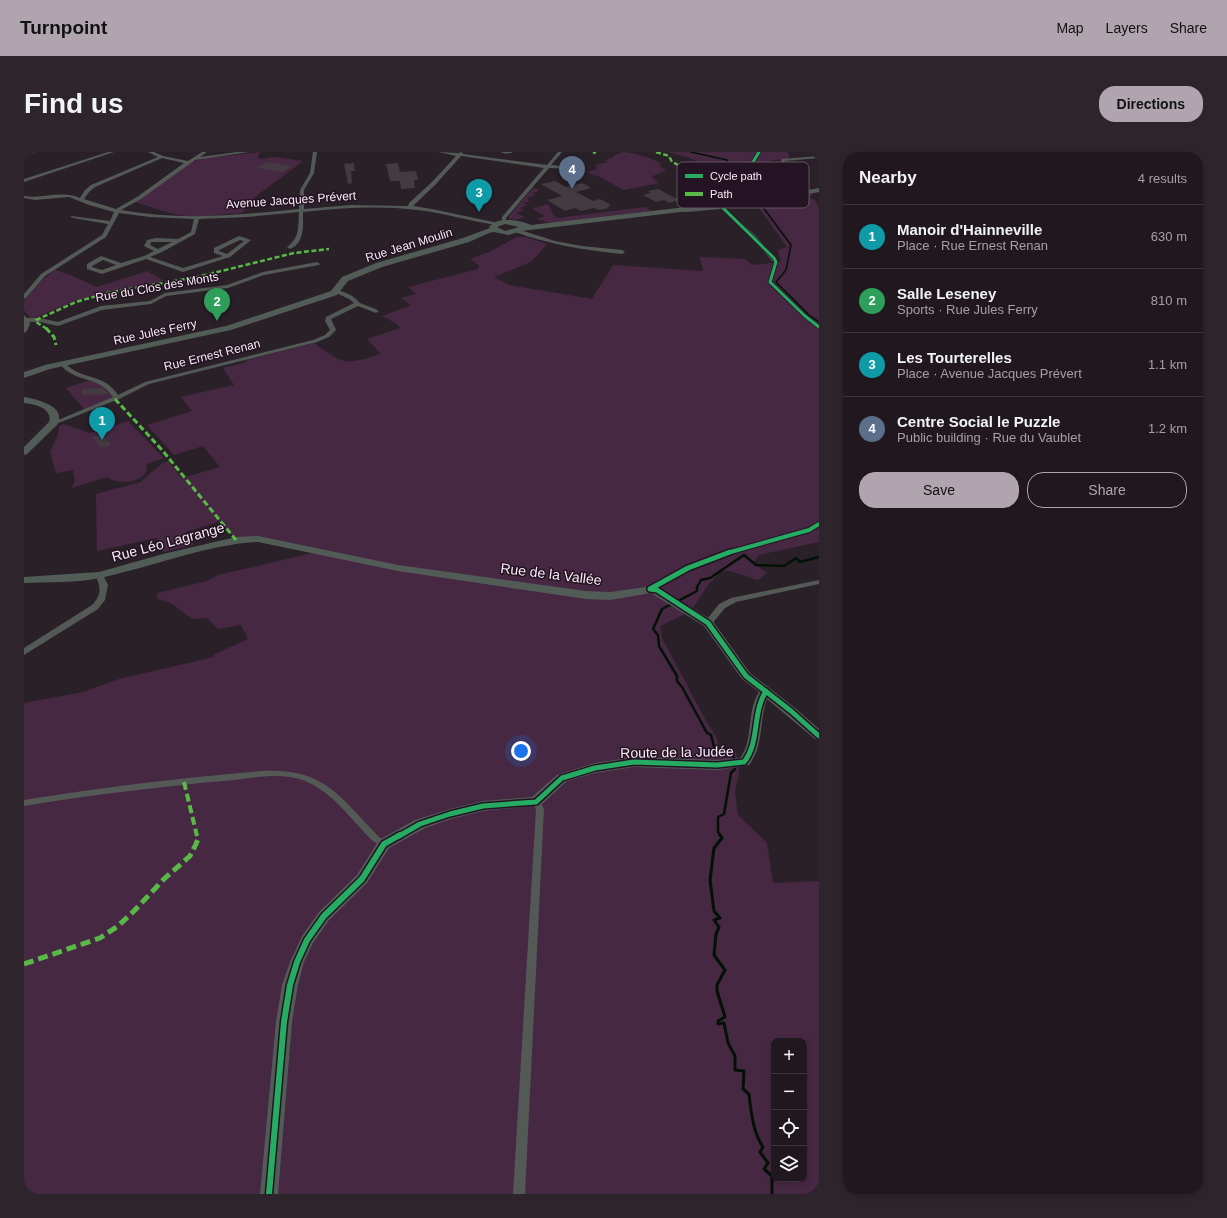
<!DOCTYPE html>
<html lang="en">
<head>
<meta charset="utf-8">
<style>
	body { margin:0; font-family:Helvetica,sans-serif; background:#2d252b; color:#f1f3f6 }
	.controls { position:absolute; right:12px; bottom:12px; display:grid; overflow:hidden; border-radius:8px; box-shadow:0 2px 6px #0003 }
	.controls button { width:36px; height:36px; display:grid; place-items:center; padding:0; border:0; border-bottom:1px solid #3d373c; background:#20181e; color:#f1f3f6; font:20px sans-serif }
	.you { position:absolute; left:497px; top:599px; width:14px; height:14px; margin:-10px; border:3px solid #fff; border-radius:50%; background:#1a73e8; box-shadow:0 0 0 6px #1a73e833 }
	.badge { display:grid; place-items:center; width:26px; height:26px; border-radius:50%; background:#b0a5ae; color:#fff; font-size:13px; font-weight:700 }
	.pin { position:absolute; translate:-50% -33px; filter:drop-shadow(0 1px 2px #0008) }
	.pin::after { content:''; position:absolute; top:21px; width:14px; height:12px; background:inherit; clip-path:polygon(0 0,100% 0,50% 100%) }
	.list { margin:0; padding:0; list-style:none }
	h2 { display:flex; justify-content:space-between; align-items:center; height:52px; margin:0; padding:0 16px; font-size:17px }
	h2 small { font-size:13px; font-weight:400; color:#a2a0a4 }
	.list li { display:grid; grid-template-columns:26px 1fr auto; gap:12px; align-items:center; box-sizing:border-box; height:64px; padding:0 16px; border-top:1px solid #3d373c }
	.list b { display:block; font-size:15px; white-space:nowrap }
	.list p { margin:0; font-size:13px; white-space:nowrap; color:#a2a0a4 }
	.list em { font-size:13px; font-style:normal; color:#a2a0a4 }
	.actions { display:flex; gap:8px; padding:12px 16px }
	.actions a { flex:1; padding:9px 0; border:1px solid #b0a5ae; border-radius:16px; text-align:center; font-size:14px; color:#b0a5ae }
	.actions .main { background:#b0a5ae; color:#111 }
	.icon { flex:none; width:22px; height:22px; fill:none; stroke:currentColor; stroke-width:2; stroke-linecap:round; stroke-linejoin:round }
	.map { position:relative; flex:none; width:795px; height:1042px; overflow:hidden; border-radius:16px }
	header { display:flex; align-items:center; gap:24px; box-sizing:border-box; height:56px; padding:0 20px; background:#b0a5ae; color:#111 }
	header strong { font-size:19px }
	nav { display:flex; gap:22px; margin-inline-start:auto; font-size:14px }
	.intro { display:flex; align-items:center; justify-content:space-between; box-sizing:border-box; height:96px; padding:0 24px }
	h1 { margin:0; font-size:28px }
	.button { padding:10px 18px; border-radius:16px; background:#b0a5ae; color:#111; font-size:14px; font-weight:700 }
	main { display:flex; gap:24px; padding:0 24px }
	aside { flex:1; background:#20181e; border-radius:16px; box-shadow:0 2px 6px #0003 }
	.map>svg:first-child { display:block }
	.green { fill:#472843; fill-rule:evenodd }
	.lines { fill:none; stroke-linecap:round; stroke-linejoin:round }
	.stream-far2 { stroke:#041107; stroke-width:1.5 }
	.stream-far1 { stroke:#041107; stroke-width:2.5 }
	.stream { stroke:#041107; stroke-width:3 }
	.building { fill:#443b42 }
	.street { fill:#535955; fill-rule:evenodd }
	.secondary { fill:#525c57; fill-rule:evenodd }
	.quiet-far3 { stroke:#58b947; stroke-width:2.5; stroke-dasharray:5 2.5; stroke-linecap:butt }
	.quiet-far2 { stroke:#58b947; stroke-width:3; stroke-dasharray:6 3; stroke-linecap:butt }
	.quiet-far1 { stroke:#58b947; stroke-width:4; stroke-dasharray:8 4; stroke-linecap:butt }
	.quiet { stroke:#58b947; stroke-width:5; stroke-dasharray:10 5; stroke-linecap:butt }
	.cycleway-far3-casing { stroke:#241322; stroke-width:4.5 }
	.cycleway-far2-casing { stroke:#241322; stroke-width:6 }
	.cycleway-far1-casing { stroke:#241322; stroke-width:8 }
	.cycleway-casing { stroke:#241322; stroke-width:9 }
	.cycleway-far3 { stroke:#26ab63; stroke-width:3 }
	.cycleway-far2 { stroke:#26ab63; stroke-width:4 }
	.cycleway-far1 { stroke:#26ab63; stroke-width:5 }
	.cycleway { stroke:#26ab63; stroke-width:6 }
	.labels { text-anchor:middle; stroke-width:3; stroke-linejoin:round; paint-order:stroke }
	.far-street-label { font-size:12px; fill:#f8ecf6; stroke:#241322 }
	.street-label { font-size:14px; fill:#f8ecf6; stroke:#241322 }
	.key { fill:#241322; stroke:#645462; stroke-width:1 }
	.key-label { font-size:11px; fill:#f8ecf6 }
</style>
</head>
<body>
<header>
<strong>Turnpoint</strong>
<nav><a>Map</a><a>Layers</a><a>Share</a></nav>
</header>
<div class="intro"><h1>Find us</h1><a class="button">Directions</a></div>
<main>
<div class="map">
<svg width="795" height="1042" viewBox="0 0 795 1042">
	<rect width="100%" height="100%" fill="#2a2028"/>
	<path class="green" d="M 236,0 L 234,5 L 236,7 L 251,5 L 279,9 L 231,45 L 218,61 L 166,65 L 142,60 L 111,50 L 166,10 L 182,6 Z
		M 599,0 C 612,1 625,5 638,12 L 634,13 L 642,18 L 627,25 L 636,31 L 600,38 L 574,24 L 569,23 L 563,20 L 574,17 L 571,15 L 574,14 L 571,13 L 584,10 L 581,8 L 590,5 L 589,4 Z
		M 644,0 L 764,0 L 765,6 C 743,9 740,8 722,22 L 739,31 L 729,34 L 730,47 L 698,50 L 694,47 L 693,36 L 677,12 L 666,6 Z
		M 509,36 L 513,37 L 515,39 L 508,41 L 512,43 L 503,46 L 506,49 L 499,51 L 504,53 L 496,56 L 500,58 L 492,61 L 500,65 L 492,68 L 485,67 L 485,64 Z
		M 787,41 L 789,43 L 785,46 L 791,48 L 795,57 L 795,390 L 735,403 L 729,411 L 743,421 L 734,428 L 706,419 L 697,419 L 684,433 L 669,456 L 646,445 L 643,442 L 652,434 L 641,443 L 667,459 L 636,474 L 638,486 L 681,567 L 693,586 L 695,597 L 712,601 L 715,619 L 711,640 L 714,663 L 743,691 L 749,731 L 795,729 L 795,1042 L 0,1042 L 0,551 L 59,540 L 95,527 L 190,505 L 189,503 L 224,487 L 217,473 L 194,477 L 183,466 L 168,467 L 147,451 L 134,447 L 133,441 L 183,429 L 194,423 L 293,400 L 234,387 L 212,388 L 197,369 L 162,380 L 170,393 L 139,400 L 133,386 L 73,399 L 72,342 L 117,330 L 137,312 L 144,309 L 158,326 L 196,315 L 179,294 L 150,303 L 123,273 L 168,259 L 157,245 L 210,233 L 199,216 L 222,210 L 223,208 L 290,191 C 299,197 309,206 320,209 C 329,211 348,205 357,202 L 343,187 L 376,176 L 373,172 L 358,164 L 387,153 L 377,146 L 392,142 L 384,135 L 454,117 L 455,113 L 446,107 L 465,100 L 493,85 L 502,85 L 523,92 L 507,110 L 470,125 L 485,133 L 568,147 L 589,113 L 679,119 L 676,105 L 721,107 L 728,113 L 757,110 L 754,98 L 763,95 L 732,52 L 755,49 ZM 750,889 L 780,889 L 780,1027 L 750,1027 Z
		M 524,52 L 530,64 L 534,66 L 620,55 L 628,59 L 527,71 L 512,67 L 521,64 L 508,57 Z
		M 31,118 L 46,123 L 73,135 L 123,119 L 140,129 L 78,141 L 52,149 L 11,166 L 6,166 L 0,158 L 0,149 L 18,128 Z
		M 69,227 L 89,241 L 88,245 L 77,251 L 60,257 L 42,236 Z
		M 104,269 L 140,306 L 122,312 L 123,318 C 117,332 94,333 83,325 L 48,336 L 51,328 L 49,318 L 32,321 L 26,300 L 34,283 L 35,274 L 39,272 L 66,281 Z"/>
	<g class="lines">
		<path class="stream-far2" d="M 667,0 L 703,8 L 704,12 L 722,34
			M 723,35 L 730,47
			M 738,54 L 767,93 L 762,118 L 752,130 L 785,163 L 795,170"/>
		<path class="stream-far1" d="M 654,449 L 673,439 L 673,435 L 677,428 L 686,426 L 720,403 L 732,413 L 760,414 L 772,406 L 776,410 L 795,405
			M 648,452 L 638,457 L 629,477 L 634,483 L 635,494 L 653,524 L 653,529 L 658,535 L 683,581 L 687,583 L 691,599 L 709,603 L 710,607
			M 697,684 L 694,680 L 694,665 L 700,662 L 707,621 L 711,617"/>
		<path class="stream" d="M 696,683 L 698,686 L 690,696 L 686,728 L 690,759 L 696,766 L 690,768 L 695,775 L 692,782 L 690,803 L 701,818 L 693,833 L 693,839 L 701,865 L 694,869 L 694,872 L 700,871 L 704,891 L 711,904 L 711,918 L 720,919 L 719,937 L 725,942 C 727,960 729,980 739,995 L 736,1000 L 744,1011 L 740,1017 L 748,1024 L 748,1042"/>
	</g>
	<path class="building" d="M 243,10 L 267,14 L 259,20 L 234,16 Z
		M 330,11 L 331,19 L 327,19 L 328,31 L 324,32 L 320,12 Z
		M 374,11 L 376,20 L 392,19 L 394,28 L 390,28 L 391,36 L 377,37 L 376,29 L 366,29 L 362,12 Z
		M 531,29 L 542,35 L 558,31 L 567,36 L 552,40 L 569,49 L 576,47 L 587,53 L 583,55 L 585,56 L 575,58 L 570,56 L 557,59 L 551,56 L 541,59 L 523,48 L 538,44 L 517,32 Z
		M 634,37 L 655,48 L 645,51 L 640,48 L 632,50 L 619,43 L 627,41 L 624,39 Z
		M 78,236 L 85,242 L 58,243 L 59,237 Z
		M 78,282 L 87,293 L 77,296 L 68,285 Z"/>
	<g class="lines">
		<path class="street" d="M 12,0 L 12,1 L 0,3 L 0,1 Z
			M 84,0 L 90,0 L 0,30 L 0,27 Z
			M 124,0 L 130,0 L 139,4 L 164,9 L 178,0 L 183,0 L 176,5 L 213,0 L 225,0 L 171,8 L 117,47 L 97,58 C 156,69 216,63 275,57 L 276,38 L 286,21 L 289,0 L 293,0 L 290,21 L 280,38 L 280,57 L 327,53 L 384,54 L 385,51 L 408,30 L 432,4 L 414,0 L 434,1 L 438,0 L 439,2 L 523,13 L 534,0 L 538,0 L 527,13 L 548,15 L 550,16 L 548,17 L 525,16 L 482,66 L 482,70 L 480,71 L 478,70 L 478,65 L 520,16 L 437,4 L 412,32 L 389,54 L 408,57 L 474,71 L 474,73 L 472,73 C 446,69 420,61 393,58 C 356,53 317,56 279,60 C 279,73 281,91 266,97 L 263,95 C 276,85 274,76 275,60 L 223,65 L 175,67 L 171,82 L 138,100 L 126,105 L 159,116 L 199,104 L 190,101 L 190,96 L 215,84 L 227,88 L 206,105 L 159,120 L 122,107 L 78,122 L 63,117 L 63,112 L 77,104 L 97,111 L 120,104 L 130,99 L 120,94 L 123,88 L 132,86 L 154,87 L 167,80 L 170,67 L 126,65 L 95,61 L 82,85 L 21,124 L 2,146 L 0,147 L 0,142 L 17,122 L 78,83 L 84,72 L 49,66 L 47,65 L 47,64 L 86,69 L 90,60 L 65,53 L 45,45 L 11,48 L 0,46 L 0,44 C 19,47 38,38 56,46 L 61,38 L 67,33 L 134,5 ZM 138,6 L 160,11 L 113,45 L 92,57 L 60,47 L 65,40 L 71,35 ZM 216,88 L 220,89 L 203,102 L 195,99 L 195,98 ZM 127,90 L 148,90 L 134,97 L 126,93 ZM 79,108 L 92,113 L 78,118 L 68,115 L 68,114 Z
			M 477,0 L 489,0 C 487,2 479,2 477,0 Z
			M 795,4 L 795,6 L 761,9 L 762,15 C 755,25 747,32 735,35 L 733,34 C 743,28 749,24 758,15 L 757,7 Z
			M 698,54 L 730,82 L 754,109 L 754,111 L 750,111 L 726,84 L 697,57 L 663,60 L 650,58 L 652,57 L 663,58 Z
			M 493,77 L 531,89 L 558,94 L 598,98 L 601,100 L 598,102 C 561,98 526,93 491,80 L 491,78 Z
			M 293,110 L 296,112 L 295,113 L 240,123 L 204,136 L 142,144 L 127,152 L 78,158 L 34,174 L 16,170 L 5,170 L 6,172 L 3,179 L 0,181 L 0,163 L 3,166 L 16,166 L 34,170 L 77,154 L 126,149 L 141,141 L 203,133 L 239,120 Z
			M 310,138 C 316,138 327,142 332,147 C 333,148 335,150 336,151 C 342,154 349,155 355,159 L 352,161 L 334,154 L 307,167 L 312,178 L 305,185 L 293,190 L 125,232 L 95,247 L 32,272 L 30,273 L 27,271 L 89,245 C 74,222 51,232 36,212 L 37,211 L 41,211 C 57,229 79,220 94,243 L 121,230 L 289,188 L 301,183 L 306,178 L 301,169 L 302,165 L 330,151 L 325,147 L 310,140 Z
			M 795,370 L 795,375 L 787,379 L 693,407 L 666,418 L 632,436 L 629,439 L 623,439 L 622,437 C 628,430 638,427 646,423 C 689,401 736,389 783,377 Z
			M 72,421 L 78,421 L 84,433 L 81,448 L 74,457 L 0,503 L 0,496 L 68,453 C 78,443 77,435 71,423 Z
			M 795,428 L 795,432 L 712,450 L 701,456 L 687,473 L 681,473 L 680,471 L 695,452 L 707,446 Z
			M 238,619 C 301,616 315,644 355,685 L 363,690 L 365,692 L 363,694 C 358,696 354,692 349,689 C 328,669 309,640 281,629 C 255,619 226,627 199,629 C 133,635 66,643 0,654 L 0,648 C 79,635 158,626 238,619 Z
			M 512,647 L 515,648 L 520,657 L 501,1042 L 489,1042 L 512,657 L 508,650 L 509,648 Z"/>
		<path class="secondary" d="M 795,36 L 795,40 L 741,50 L 497,79 L 485,83 L 470,80 L 465,81 L 445,90 L 358,115 L 324,129 L 313,143 L 207,178 L 26,217 L 0,226 L 0,220 L 21,213 L 202,174 L 307,139 L 318,125 L 352,111 L 439,86 L 466,76 L 465,75 C 474,64 496,68 507,73 L 741,46 ZM 481,72 L 495,75 L 481,79 L 473,75 Z
			M 0,245 C 12,247 44,254 33,273 L 3,302 L 0,303 L 0,295 L 25,270 C 29,256 10,252 0,251 Z
			M 234,384 L 374,413 L 562,439 L 586,440 L 629,434 L 633,435 L 688,468 L 726,521 L 771,556 L 795,577 L 795,588 L 791,587 L 743,547 C 735,569 740,594 725,613 L 693,618 L 610,615 L 571,621 L 543,629 L 517,653 L 459,659 L 427,667 L 401,676 L 365,696 L 343,731 L 305,768 L 289,791 L 280,810 L 274,833 L 268,870 L 254,1042 L 236,1042 L 252,870 L 258,833 L 266,810 L 278,784 L 295,760 L 333,723 L 355,688 L 391,668 L 426,657 L 459,649 L 508,645 L 533,623 L 571,611 L 610,605 L 693,608 L 716,606 C 730,589 722,560 735,540 L 718,527 L 680,474 L 627,441 L 586,448 L 562,447 L 374,419 L 234,390 C 180,393 129,415 76,426 C 54,431 23,430 0,431 L 0,425 L 75,420 L 139,402 L 212,385 Z"/>
		<path class="quiet-far3" d="M 632,0 L 645,4 L 648,10 L 658,15
			M 569,1 L 572,0
			M 23,177 L 12,170 L 12,168 L 52,150 L 83,141 L 173,125 L 270,101 L 305,97"/>
		<path class="quiet-far2" d="M 22,176 L 30,185 L 32,193
			M 91,247 L 138,298 L 212,388"/>
		<path class="quiet-far1" d="M 160,630 L 173,684"/>
		<path class="quiet" d="M 0,812 L 76,786 L 94,774 L 110,759 L 140,727 L 166,704 L 172,692 L 174,687 L 173,683"/>
		<g class="cycleway-far3-casing">
			<path id="cycleway-far3" d="M 729,54 L 718,44 L 717,37 L 731,29 L 718,19 L 729,10 L 735,0
				M 698,55 L 750,106 L 752,110 L 746,130 L 781,164 L 795,175"/>
		</g>
		<g class="cycleway-far2-casing">
			<path id="cycleway-far2" d="M 703,401 L 785,378 L 795,372"/>
		</g>
		<g class="cycleway-far1-casing">
			<path id="cycleway-far1" d="M 626,437 L 633,438 L 684,471 L 722,524 L 767,559 L 795,584
				M 626,437 L 664,416 L 706,400
				M 375,684 L 396,672 L 426,662 L 459,654 L 512,650 L 538,626 L 571,616 L 610,610 L 693,613 L 720,610 C 736,590 728,561 742,539"/>
		</g>
		<g class="cycleway-casing">
			<path id="cycleway" d="M 245,1042 L 260,870 L 266,833 L 273,810 L 283,788 L 300,764 L 338,727 L 360,692 L 376,683"/>
		</g>
		<use href="#cycleway-far3" class="cycleway-far3"/>
		<use href="#cycleway-far2" class="cycleway-far2"/>
		<use href="#cycleway-far1" class="cycleway-far1"/>
		<use href="#cycleway" class="cycleway"/>
	</g>
	<g class="labels">
		<g class="far-street-label">
			<text transform="translate(267 48) rotate(-4)" y="4">Avenue Jacques Prévert</text>
			<text transform="translate(385 93) rotate(-17)" y="4">Rue Jean Moulin</text>
			<text transform="translate(133 135) rotate(-10)" y="4">Rue du Clos des Monts</text>
			<text transform="translate(131 180) rotate(-12)" y="4">Rue Jules Ferry</text>
			<text transform="translate(188 203) rotate(-14)" y="4">Rue Ernest Renan</text>
		</g>
		<g class="street-label">
			<text transform="translate(144 390) rotate(-15)" y="5">Rue Léo Lagrange</text>
			<text transform="translate(527 422) rotate(7)" y="5">Rue de la Vallée</text>
			<text transform="translate(653 600) rotate(-1)" y="5">Route de la Judée</text>
		</g>
	</g>
	<rect x="653" y="10" width="132" height="46" rx="6" class="key"/>
	<rect x="661" y="22" width="18" height="4" fill="#26ab63"/>
	<rect x="661" y="40" width="18" height="4" fill="#58b947"/>
	<g class="key-label">
		<text x="686" y="28">Cycle path</text>
		<text x="686" y="46">Path</text>
	</g>
</svg>
<div class="controls">
<button>+</button>
<button>−</button>
<button><svg class="icon" aria-label="locate" viewBox="0 0 24 24"><circle cx="12" cy="12" r="6"/><path d="M12 2v4M12 18v4M2 12h4M18 12h4"/></svg></button>
<button><svg class="icon" aria-label="layers" viewBox="0 0 24 24"><path d="M12 4l9 5-9 5-9-5zM3 14l9 5 9-5"/></svg></button>
</div>
<div class="you"></div>
<div class="pin badge" style="left:78px;top:288px;background:#0f9aa8">1</div>
<div class="pin badge" style="left:193px;top:169px;background:#2e9e5b">2</div>
<div class="pin badge" style="left:455px;top:60px;background:#0f9aa8">3</div>
<div class="pin badge" style="left:548px;top:37px;background:#5c6f8a">4</div>
</div>
<aside>
<h2>Nearby<small>4 results</small></h2>
<ul class="list">
<li><span class="badge" style="background:#0f9aa8">1</span><div><b>Manoir d'Hainneville</b><p>Place · Rue Ernest Renan</p></div><em>630 m</em></li>
<li><span class="badge" style="background:#2e9e5b">2</span><div><b>Salle Leseney</b><p>Sports · Rue Jules Ferry</p></div><em>810 m</em></li>
<li><span class="badge" style="background:#0f9aa8">3</span><div><b>Les Tourterelles</b><p>Place · Avenue Jacques Prévert</p></div><em>1.1 km</em></li>
<li><span class="badge" style="background:#5c6f8a">4</span><div><b>Centre Social le Puzzle</b><p>Public building · Rue du Vaublet</p></div><em>1.2 km</em></li>
</ul>
<div class="actions"><a class="main">Save</a><a>Share</a></div>
</aside>
</main>
</body>
</html>
